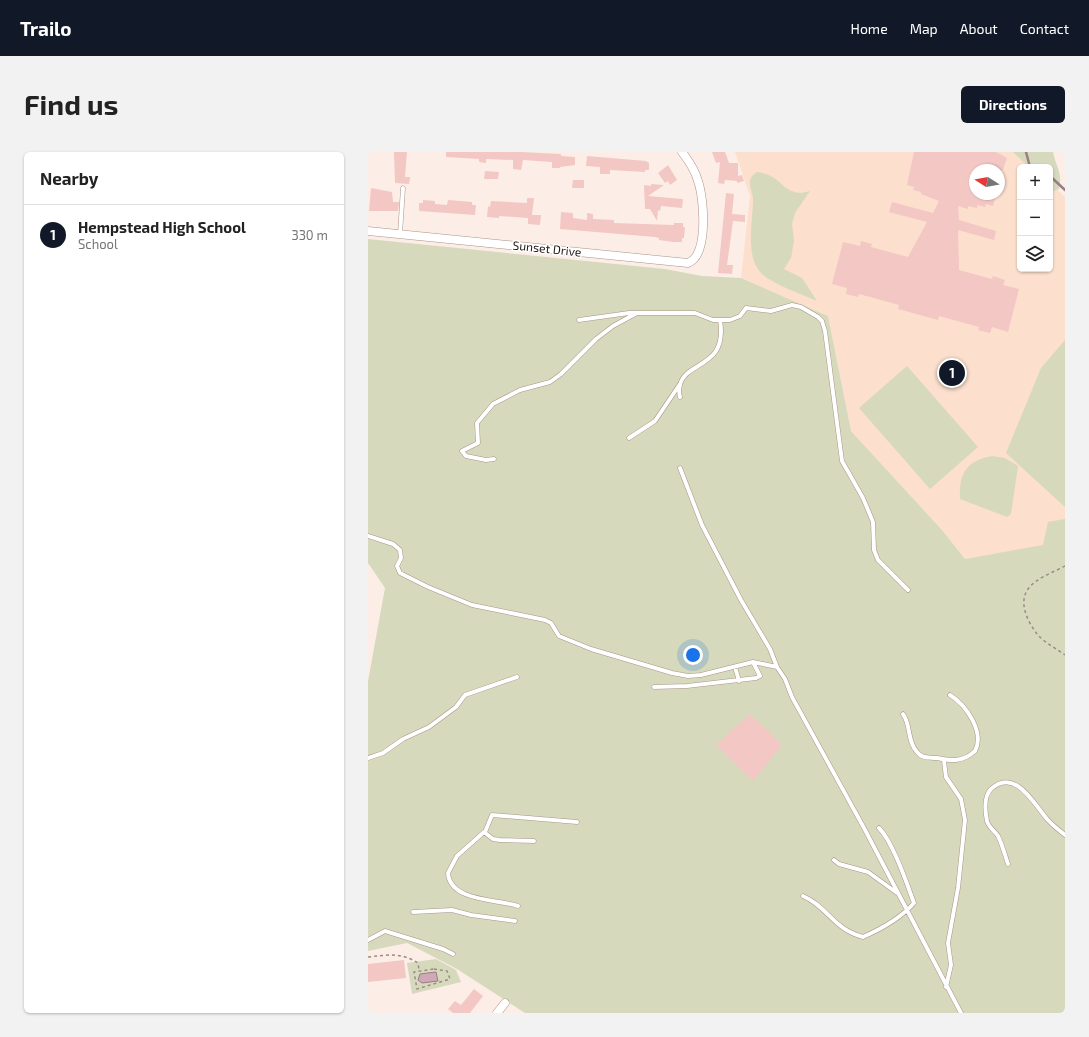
<!DOCTYPE html>
<html lang="en">
<head>
<meta charset="utf-8">
<style>
	body { margin:0; font-family:"Exo 2",sans-serif; background:#f2f2f2; color:#222 }
	.controls { position:absolute; right:12px; top:12px; display:grid; overflow:hidden; border-radius:6px; box-shadow:0 1px 3px #0004 }
	.controls button { width:36px; height:36px; display:grid; place-items:center; padding:0; border:0; border-bottom:1px solid #e0e0e0; background:#fff; color:#222; font:20px sans-serif }
	.compass { position:absolute; left:601px; top:12px; width:36px; height:36px; border-radius:50%; background:#fff; box-shadow:0 1px 3px #0004; rotate:281deg }
	.you { position:absolute; left:325px; top:503px; width:14px; height:14px; margin:-10px; border:3px solid #fff; border-radius:50%; background:#1a73e8; box-shadow:0 0 0 6px #1a73e833 }
	.badge { display:grid; place-items:center; width:26px; height:26px; border-radius:50%; background:#111827; color:#fff; font-size:13px; font-weight:700 }
	.pin { position:absolute; translate:-50% -50%; border:2px solid #fff; box-shadow:0 1px 4px #0006 }
	.list { margin:0; padding:0; list-style:none }
	h2 { display:flex; justify-content:space-between; align-items:center; height:52px; margin:0; padding:0 16px; font-size:17px }
	h2 small { font-size:13px; font-weight:400; color:#767676 }
	.list li { display:grid; grid-template-columns:26px 1fr auto; gap:12px; align-items:center; box-sizing:border-box; height:60px; padding:0 16px; border-top:1px solid #e0e0e0 }
	.list b { display:block; font-size:15px; white-space:nowrap }
	.list p { margin:0; font-size:13px; white-space:nowrap; color:#767676 }
	.list em { font-size:13px; font-style:normal; color:#767676 }
	.icon { flex:none; width:22px; height:22px; fill:none; stroke:currentColor; stroke-width:2; stroke-linecap:round; stroke-linejoin:round }
	.map { position:relative; flex:none; width:697px; height:861px; overflow:hidden; border-radius:6px }
	header { display:flex; align-items:center; gap:24px; box-sizing:border-box; height:56px; padding:0 20px; background:#111827; color:#fff }
	header strong { font-size:19px }
	nav { display:flex; gap:22px; margin-inline-start:auto; font-size:14px }
	.intro { display:flex; align-items:center; justify-content:space-between; box-sizing:border-box; height:96px; padding:0 24px }
	h1 { margin:0; font-size:28px }
	.button { padding:10px 18px; border-radius:6px; background:#111827; color:#fff; font-size:14px; font-weight:700 }
	main { display:flex; gap:24px; padding:0 24px }
	aside { flex:1; background:#fff; border-radius:6px; box-shadow:0 1px 3px #0004 }
	.map>svg:first-child { display:block }
	.built { fill:#fcdfcd; fill-rule:evenodd }
	.green { fill:#d7d9bc }
	.water { fill:#d0a9b6; stroke:#9b7d84 }
	.lines { fill:none; stroke-linecap:round; stroke-linejoin:round }
	.stream { stroke:#9b7d84; stroke-width:2.5 }
	.building { fill:#f2c7c4 }
	.lane-casing { stroke:#a99488; stroke-width:5 }
	.street-casing { stroke:#a99488; stroke-width:9 }
	.path { stroke:#988c86; stroke-width:1.5; stroke-dasharray:3 3; stroke-linecap:butt }
	.lane { stroke:#fff; stroke-width:4 }
	.street { stroke:#fff; stroke-width:8 }
	.labels { text-anchor:middle; stroke-width:3; stroke-linejoin:round; paint-order:stroke }
	.street-label { font-size:12px; fill:#1e1611; stroke:#fff }
</style>
</head>
<body>
<header>
<strong>Trailo</strong>
<nav><a>Home</a><a>Map</a><a>About</a><a>Contact</a></nav>
</header>
<div class="intro"><h1>Find us</h1><a class="button">Directions</a></div>
<main>
<aside>
<h2>Nearby<small></small></h2>
<ul class="list">
<li><span class="badge">1</span><div><b>Hempstead High School</b><p>School</p></div><em>330 m</em></li>
</ul>
</aside>
<div class="map">
<svg width="697" height="861" viewBox="0 0 697 861">
	<rect width="100%" height="100%" fill="#fceee6"/>
	<path class="built" d="M 367,0 L 647,0 L 664,15 L 652,15 L 652,117 L 682,117 L 682,31 L 697,45 L 697,391 L 597,407 L 574,378 L 483,279 L 460,164 L 373,126 L 382,44 ZM 607,18 L 631,18 L 631,42 L 607,42 Z"/>
	<path class="green" d="M 645,0 L 685,0 C 688,15 695,21 691,37 L 684,40 L 682,38 L 682,15 L 661,15 Z
		M 389,20 C 412,23 412,36 427,40 C 431,42 438,40 442,39 L 427,61 L 424,72 L 426,89 L 423,106 L 416,117 L 434,126 L 449,149 C 435,143 401,131 392,120 C 377,102 385,68 385,47 C 385,41 381,35 382,29 C 383,24 385,23 389,20 Z
		M 0,87 L 297,117 L 334,124 L 373,126 L 460,164 L 483,279 L 574,378 L 597,407 L 675,393 L 680,370 L 697,367 L 697,861 L 157,861 L 89,817 L 39,791 L 0,799 L 0,529 L 17,436 L 0,411 Z
		M 697,188 L 697,355 L 638,301 L 673,216 Z
		M 539,214 L 610,295 L 562,337 L 491,256 Z
		M 624,304 L 637,306 L 650,314 L 643,362 L 639,365 L 592,347 C 591,321 598,309 624,304 Z
		M 68,807 L 88,818 L 93,830 L 44,842 L 39,811 Z"/>
	<path class="water" d="M 68,820 L 70,829 L 54,831 L 50,828 L 52,822 Z"/>
	<g class="lines">
		<path class="stream" d="M 658,0 L 662,15
			M 682,24 L 697,38"/>
	</g>
	<path class="building" d="M 26,0 L 39,0 L 37,25 L 42,25 L 41,32 L 27,31 Z
		M 78,0 L 153,0 L 193,2 L 193,4 L 207,5 L 207,13 L 192,15 L 192,16 L 184,16 L 184,10 L 155,8 L 153,18 L 145,17 L 145,8 L 118,7 L 118,11 L 111,10 L 111,7 L 78,5 Z
		M 344,0 L 357,0 L 361,11 L 370,11 L 370,24 L 374,23 L 376,29 L 369,31 L 369,29 L 357,28 L 356,32 L 350,31 L 352,10 L 348,11 Z
		M 546,0 L 628,0 L 639,6 L 635,18 L 607,18 L 607,42 L 628,42 L 625,54 L 618,52 L 617,55 L 609,53 L 609,56 L 600,54 L 600,57 L 590,54 L 591,68 L 628,79 L 626,88 L 590,78 L 591,118 L 624,127 L 625,124 L 637,128 L 635,133 L 651,137 L 640,180 L 624,175 L 622,181 L 610,178 L 611,175 L 571,164 L 570,168 L 530,157 L 531,153 L 491,142 L 490,145 L 478,142 L 479,136 L 464,132 L 475,90 L 492,94 L 493,89 L 504,92 L 503,95 L 540,105 L 559,70 L 521,60 L 524,50 L 565,61 L 571,49 L 553,42 L 553,40 L 545,38 L 546,35 L 539,33 Z
		M 219,4 L 278,9 L 281,11 L 281,18 L 277,18 L 277,20 L 242,18 L 242,22 L 232,22 L 232,15 L 218,14 Z
		M 300,13 L 309,28 L 302,33 L 300,29 L 297,31 L 290,21 Z
		M 117,19 L 131,20 L 130,27 L 116,27 Z
		M 205,28 L 216,28 L 216,36 L 204,36 Z
		M 283,32 L 296,33 L 280,44 L 315,47 L 314,56 L 293,54 L 292,59 L 290,58 L 289,69 L 282,57 L 277,57 L 276,33 L 283,34 Z
		M 3,36 L 24,40 L 25,50 L 31,50 L 30,59 L 1,59 Z
		M 358,41 L 366,42 L 364,62 L 377,63 L 377,70 L 365,69 L 359,113 L 365,113 L 364,122 L 350,121 Z
		M 159,46 L 166,46 L 164,63 L 173,63 L 172,73 L 160,72 L 160,66 L 131,64 L 131,66 L 119,65 L 120,54 L 122,55 L 123,49 L 159,51 Z
		M 55,48 L 67,49 L 67,52 L 79,53 L 80,48 L 104,50 L 104,53 L 108,53 L 107,63 L 51,59 L 51,51 L 55,51 Z
		M 193,60 L 205,61 L 205,66 L 219,68 L 219,61 L 225,62 L 225,67 L 246,68 L 246,71 L 306,73 L 306,71 L 315,71 L 315,75 L 317,75 L 316,86 L 314,86 L 314,90 L 305,90 L 291,88 L 291,86 L 287,85 L 192,77 Z
		M 382,562 L 414,593 L 385,629 L 348,593 Z
		M 36,808 L 38,826 L 0,830 L 0,812 Z
		M 106,837 L 115,844 L 102,861 L 85,861 L 80,857 L 87,849 L 93,853 Z"/>
	<g class="lines">
		<g class="lane-casing">
			<path id="lane" d="M 32,82 L 35,36
				M 211,168 L 261,161 L 327,161 L 345,168 L 362,168 L 372,164 L 378,156 L 403,159 L 424,153 L 433,155 L 450,165 L 454,169 L 457,179 L 474,309 L 495,346 L 505,370 L 506,398 L 510,408 L 540,438
				M 312,245 C 311,242 311,236 312,233 C 318,208 360,217 352,168
				M 261,286 L 287,269 L 312,232
				M 126,307 L 118,308 L 98,304 L 94,299 L 110,291 L 109,271 L 125,252 L 152,238 L 182,230 L 193,222 L 228,187 L 245,174 L 269,161
				M 312,316 L 334,373 L 373,448 L 402,497 L 409,515 L 417,527 L 424,545 L 496,676 L 593,861
				M 0,384 L 25,392 L 32,398 L 33,406 L 29,414 L 32,421 L 60,435 L 104,453 L 177,468 L 183,471 L 191,484 L 223,497 L 304,521 L 320,524 L 333,523 L 385,510 L 409,515
				M 367,515 L 371,529
				M 286,535 L 319,534 L 388,526 L 392,524 L 385,510
				M 535,562 C 543,573 539,589 549,600 C 554,607 561,605 569,606 C 584,609 595,610 607,599 C 617,580 598,553 582,543
				M 0,606 L 15,601 L 35,587 L 61,575 L 88,555 L 97,543 L 149,525
				M 576,609 L 578,625 L 593,647 L 597,668 L 590,736 L 580,791 L 583,813 L 578,835
				M 117,680 L 124,663 L 209,670
				M 466,708 L 471,712 L 500,720 L 529,741
				M 640,712 C 637,703 634,692 630,684 C 626,678 621,676 619,669 C 617,659 615,645 623,637 C 647,615 666,652 679,667 C 684,673 691,678 697,683
				M 435,744 C 460,755 465,777 495,785 C 513,777 532,767 546,751 C 539,732 525,690 511,676
				M 150,754 C 130,747 82,750 80,721 L 89,704 L 116,680 L 125,687 L 132,688 L 166,689
				M 45,760 L 84,758 L 103,763 L 147,769
				M 0,788 L 17,779 L 75,797 L 85,802"/>
		</g>
		<g class="street-casing">
			<path id="street" d="M 0,79 L 320,111 C 341,103 336,46 330,29 C 327,18 321,9 314,0
				M 129,861 L 137,851"/>
		</g>
		<path class="path" d="M 697,414 C 686,420 668,426 660,437 C 650,451 660,471 670,483 C 677,491 689,497 697,503
			M 0,805 C 19,803 33,800 50,811 L 51,818
			M 66,817 L 79,819 L 82,827 L 49,837 L 46,820 Z"/>
		<use href="#lane" class="lane"/>
		<use href="#street" class="street"/>
	</g>
	<g class="labels">
		<g class="street-label">
			<text transform="translate(179 97) rotate(6)" y="4">Sunset Drive</text>
		</g>
	</g>
</svg>
<div class="controls">
<button>+</button>
<button>−</button>
<button><svg class="icon" aria-label="layers" viewBox="0 0 24 24"><path d="M12 4l9 5-9 5-9-5zM3 14l9 5 9-5"/></svg></button>
</div>
<svg class="compass" viewBox="-18 -18 36 36"><path d="M0-13l5 13h-10z" fill="#e53935"/><path d="M0 13l5-13h-10z" fill="#767676"/></svg>
<div class="you"></div>
<div class="pin badge" style="left:584px;top:221px">1</div>
</div>
</main>
</body>
</html>
